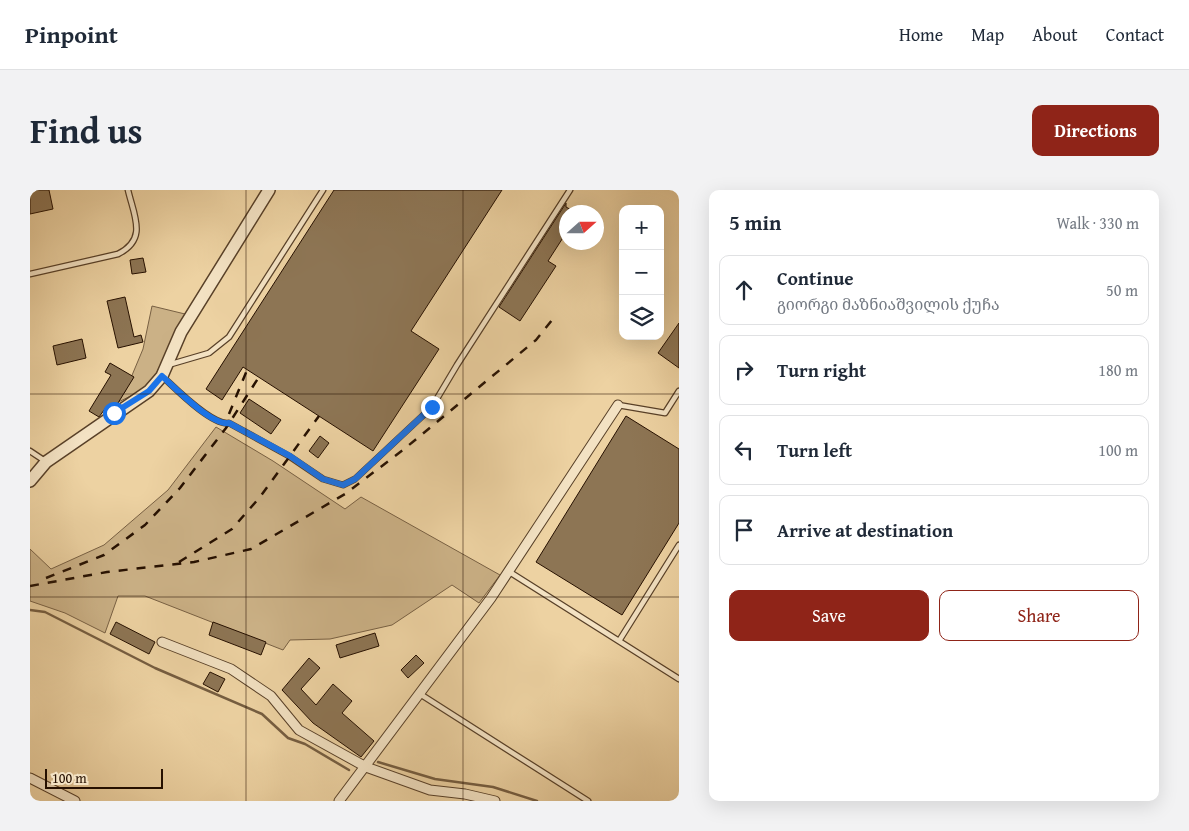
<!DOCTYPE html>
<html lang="en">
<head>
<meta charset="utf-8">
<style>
	body { margin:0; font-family:"Gentium Book Plus","Noto Serif Georgian",serif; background:#f2f2f3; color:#1f2937 }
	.controls { position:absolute; right:15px; top:15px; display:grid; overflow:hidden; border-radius:10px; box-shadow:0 5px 20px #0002 }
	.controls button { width:45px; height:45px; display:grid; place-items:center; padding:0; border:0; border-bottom:1px solid #e0e1e3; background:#fff; color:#1f2937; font:25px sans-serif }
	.compass { position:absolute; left:529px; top:15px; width:45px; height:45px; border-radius:50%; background:#fff; box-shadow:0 5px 20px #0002; rotate:69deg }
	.scale { position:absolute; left:15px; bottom:12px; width:118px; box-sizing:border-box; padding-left:5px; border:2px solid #261000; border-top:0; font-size:14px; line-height:18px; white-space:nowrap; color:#261000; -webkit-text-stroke:4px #f3e2c3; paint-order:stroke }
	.stop { position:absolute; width:15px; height:15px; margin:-11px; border:4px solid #1a73e8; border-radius:50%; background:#fff }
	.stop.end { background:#1a73e8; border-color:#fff; box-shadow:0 1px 5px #0008 }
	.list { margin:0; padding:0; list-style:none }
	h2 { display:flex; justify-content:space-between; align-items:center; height:65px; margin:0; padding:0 20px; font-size:21px }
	h2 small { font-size:16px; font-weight:400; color:#747a83 }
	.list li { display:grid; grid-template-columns:32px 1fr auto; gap:15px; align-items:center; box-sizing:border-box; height:70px; margin:0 10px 10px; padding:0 10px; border:1px solid #e0e1e3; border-radius:10px }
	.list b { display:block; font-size:19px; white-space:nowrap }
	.list p { margin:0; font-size:16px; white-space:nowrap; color:#747a83 }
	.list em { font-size:16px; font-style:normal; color:#747a83 }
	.actions { display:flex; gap:10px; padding:15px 20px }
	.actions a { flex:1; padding:11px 0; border:1px solid #8f2418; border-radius:10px; text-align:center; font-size:18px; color:#8f2418 }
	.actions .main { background:#8f2418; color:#fff }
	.icon { flex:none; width:28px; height:28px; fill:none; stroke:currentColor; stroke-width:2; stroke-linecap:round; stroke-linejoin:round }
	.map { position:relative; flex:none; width:649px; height:611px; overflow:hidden; border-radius:10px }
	header { display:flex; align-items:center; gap:30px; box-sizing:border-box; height:70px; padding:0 25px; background:#fff; border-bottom:1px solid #e0e1e3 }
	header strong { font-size:24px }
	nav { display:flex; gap:28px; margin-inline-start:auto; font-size:18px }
	.intro { display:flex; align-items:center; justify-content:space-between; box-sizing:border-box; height:120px; padding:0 30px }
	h1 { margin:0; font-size:35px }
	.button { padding:12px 22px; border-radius:10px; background:#8f2418; color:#fff; font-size:18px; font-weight:700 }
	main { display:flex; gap:30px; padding:0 30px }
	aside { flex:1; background:#fff; border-radius:10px; box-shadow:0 5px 20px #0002 }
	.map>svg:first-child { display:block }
	.green { fill:#cbb186; stroke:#786043 }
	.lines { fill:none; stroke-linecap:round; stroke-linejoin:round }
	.stream { stroke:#755d40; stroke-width:2.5 }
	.building { fill:#8d7554; stroke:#261000 }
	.service-casing { stroke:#584028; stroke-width:7 }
	.minor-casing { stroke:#584028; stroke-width:11 }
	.tertiary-casing { stroke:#584028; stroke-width:14 }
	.service { stroke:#f3e2c3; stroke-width:4.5 }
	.minor { stroke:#f3e2c3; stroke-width:9 }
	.tertiary { stroke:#f3e2c3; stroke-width:11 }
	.rail { stroke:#261000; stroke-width:2.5; stroke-dasharray:9 9; stroke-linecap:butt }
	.route { stroke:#1a73e8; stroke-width:6 }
	.grid { fill:none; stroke:#261000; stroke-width:1; stroke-opacity:0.55 }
</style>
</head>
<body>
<header>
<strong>Pinpoint</strong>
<nav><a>Home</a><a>Map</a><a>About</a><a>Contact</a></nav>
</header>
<div class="intro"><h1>Find us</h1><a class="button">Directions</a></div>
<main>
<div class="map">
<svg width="649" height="611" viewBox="0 0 649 611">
	<rect width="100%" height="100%" fill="#edd2a2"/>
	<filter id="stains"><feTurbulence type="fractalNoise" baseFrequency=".004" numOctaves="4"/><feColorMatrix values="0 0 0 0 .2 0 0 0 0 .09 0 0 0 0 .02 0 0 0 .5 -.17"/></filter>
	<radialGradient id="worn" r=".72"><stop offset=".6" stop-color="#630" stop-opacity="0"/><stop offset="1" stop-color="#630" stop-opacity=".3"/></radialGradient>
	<path class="green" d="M 122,116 L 155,124 L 124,188 L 113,200 L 78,217 L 95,202 L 113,159 Z
		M 186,237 L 243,271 L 315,319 L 331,307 L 470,385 L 449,413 L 422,395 L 362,435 L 300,449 L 260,450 L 253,460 L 115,406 L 88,406 L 75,443 L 35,423 L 0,411 L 0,359 L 21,379 L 74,355 L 138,300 Z"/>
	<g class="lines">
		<path class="stream" d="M 0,420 L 15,422 L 125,478 L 232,524 L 258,548 L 275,554 L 319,580
			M 348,572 L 405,589 L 463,597 L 507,611"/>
	</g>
	<path class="building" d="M 0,0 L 19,0 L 23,19 L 0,24 Z
		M 304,0 L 472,0 L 381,141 L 409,159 L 343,261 L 213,177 L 192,210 L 176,199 Z
		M 536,13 L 536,17 L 545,22 L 536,22 L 536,43 L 518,71 L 526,76 L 490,131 L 469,117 Z
		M 113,68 L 116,82 L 102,84 L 100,70 Z
		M 95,107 L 104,147 L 111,145 L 113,152 L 88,158 L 77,111 Z
		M 649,133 L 649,178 L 628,163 Z
		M 52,149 L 56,168 L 27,175 L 23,156 Z
		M 80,173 L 104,187 L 88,213 L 81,218 L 77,216 L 69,227 L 59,221 L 81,185 L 75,182 Z
		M 219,209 L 251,230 L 241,244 L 210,223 Z
		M 596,226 L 649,259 L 649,333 L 592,425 L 506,372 Z
		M 290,246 L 299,253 L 288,268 L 279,261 Z
		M 86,432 L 125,452 L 119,464 L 80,444 Z
		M 183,432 L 236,452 L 231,465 L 179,445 Z
		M 345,443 L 349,456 L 310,468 L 306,455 Z
		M 386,465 L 394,473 L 378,488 L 371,480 Z
		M 279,468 L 290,478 L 271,499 L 286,515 L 303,494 L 322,511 L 312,523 L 344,551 L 331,567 L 283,533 L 252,500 Z
		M 180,482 L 195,489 L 188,502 L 173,494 Z"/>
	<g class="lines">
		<g class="service-casing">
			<path id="service" d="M 0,84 L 88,64 C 118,49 104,26 98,0
				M 138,175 L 179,163 L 199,147 L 293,0
				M 133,187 C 145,198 182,236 199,233 L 259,266 L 293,289 L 313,295 L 325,289 L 402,217 L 427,175 L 540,0
				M 588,215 L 635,223 L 649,201
				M 0,261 L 15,271
				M 478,381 L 649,489
				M 589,451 L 649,355
				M 390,504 L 558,611"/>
		</g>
		<g class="minor-casing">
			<path id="minor" d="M 132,452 L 201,479 L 241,506 L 269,540 L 336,577 L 400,600 L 435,604 L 465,611
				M 0,588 L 45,611
				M 309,611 L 461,408 L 588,215"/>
		</g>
		<g class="tertiary-casing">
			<path id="tertiary" d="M 0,291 L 16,272 L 119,201 L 132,186 L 151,142 L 239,0"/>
		</g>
		<use href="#service" class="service"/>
		<use href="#minor" class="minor"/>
		<use href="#tertiary" class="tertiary"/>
		<path class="rail" d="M 199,224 L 217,180
			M 149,372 L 202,339 L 230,307 L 289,226
			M 16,388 L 74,365 L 115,335 L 150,298 L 196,238 L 229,187
			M 0,396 L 77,382 L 164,372 L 221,359 L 315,304 L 373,260 L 506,150 L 522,130"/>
	</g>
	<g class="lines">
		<path class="route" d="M 84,223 L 119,201 L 132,186 C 144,197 182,236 199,233 L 260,266 L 293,289 L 313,295 L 325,289 L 402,217"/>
	</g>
	<path class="grid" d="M 216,0 L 216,611M 433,0 L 433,611M 0,204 L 649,204M 0,407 L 649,407"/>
	<rect width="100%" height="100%" filter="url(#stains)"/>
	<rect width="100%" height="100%" fill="url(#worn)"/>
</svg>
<div class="controls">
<button>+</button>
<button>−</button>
<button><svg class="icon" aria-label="layers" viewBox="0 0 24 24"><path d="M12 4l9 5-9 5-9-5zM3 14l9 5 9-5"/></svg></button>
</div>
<svg class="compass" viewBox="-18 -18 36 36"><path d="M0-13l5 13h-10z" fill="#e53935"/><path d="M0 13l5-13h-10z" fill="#747a83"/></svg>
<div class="scale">100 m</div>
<div class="stop" style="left:84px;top:223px"></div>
<div class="stop end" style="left:402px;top:217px"></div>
</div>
<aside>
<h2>5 min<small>Walk · 330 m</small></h2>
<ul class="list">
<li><svg class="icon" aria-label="ahead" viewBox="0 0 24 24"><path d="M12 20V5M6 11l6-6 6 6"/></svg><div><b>Continue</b><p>გიორგი მაზნიაშვილის ქუჩა</p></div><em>50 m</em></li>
<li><svg class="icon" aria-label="right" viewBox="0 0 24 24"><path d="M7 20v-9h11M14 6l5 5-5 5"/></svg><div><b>Turn right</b></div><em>180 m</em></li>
<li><svg class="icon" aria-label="left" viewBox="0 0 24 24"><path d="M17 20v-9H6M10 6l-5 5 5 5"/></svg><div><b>Turn left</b></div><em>100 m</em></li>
<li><svg class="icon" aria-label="arrive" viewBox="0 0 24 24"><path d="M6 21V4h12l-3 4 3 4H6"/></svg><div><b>Arrive at destination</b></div></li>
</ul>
<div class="actions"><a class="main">Save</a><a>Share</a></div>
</aside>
</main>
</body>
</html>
